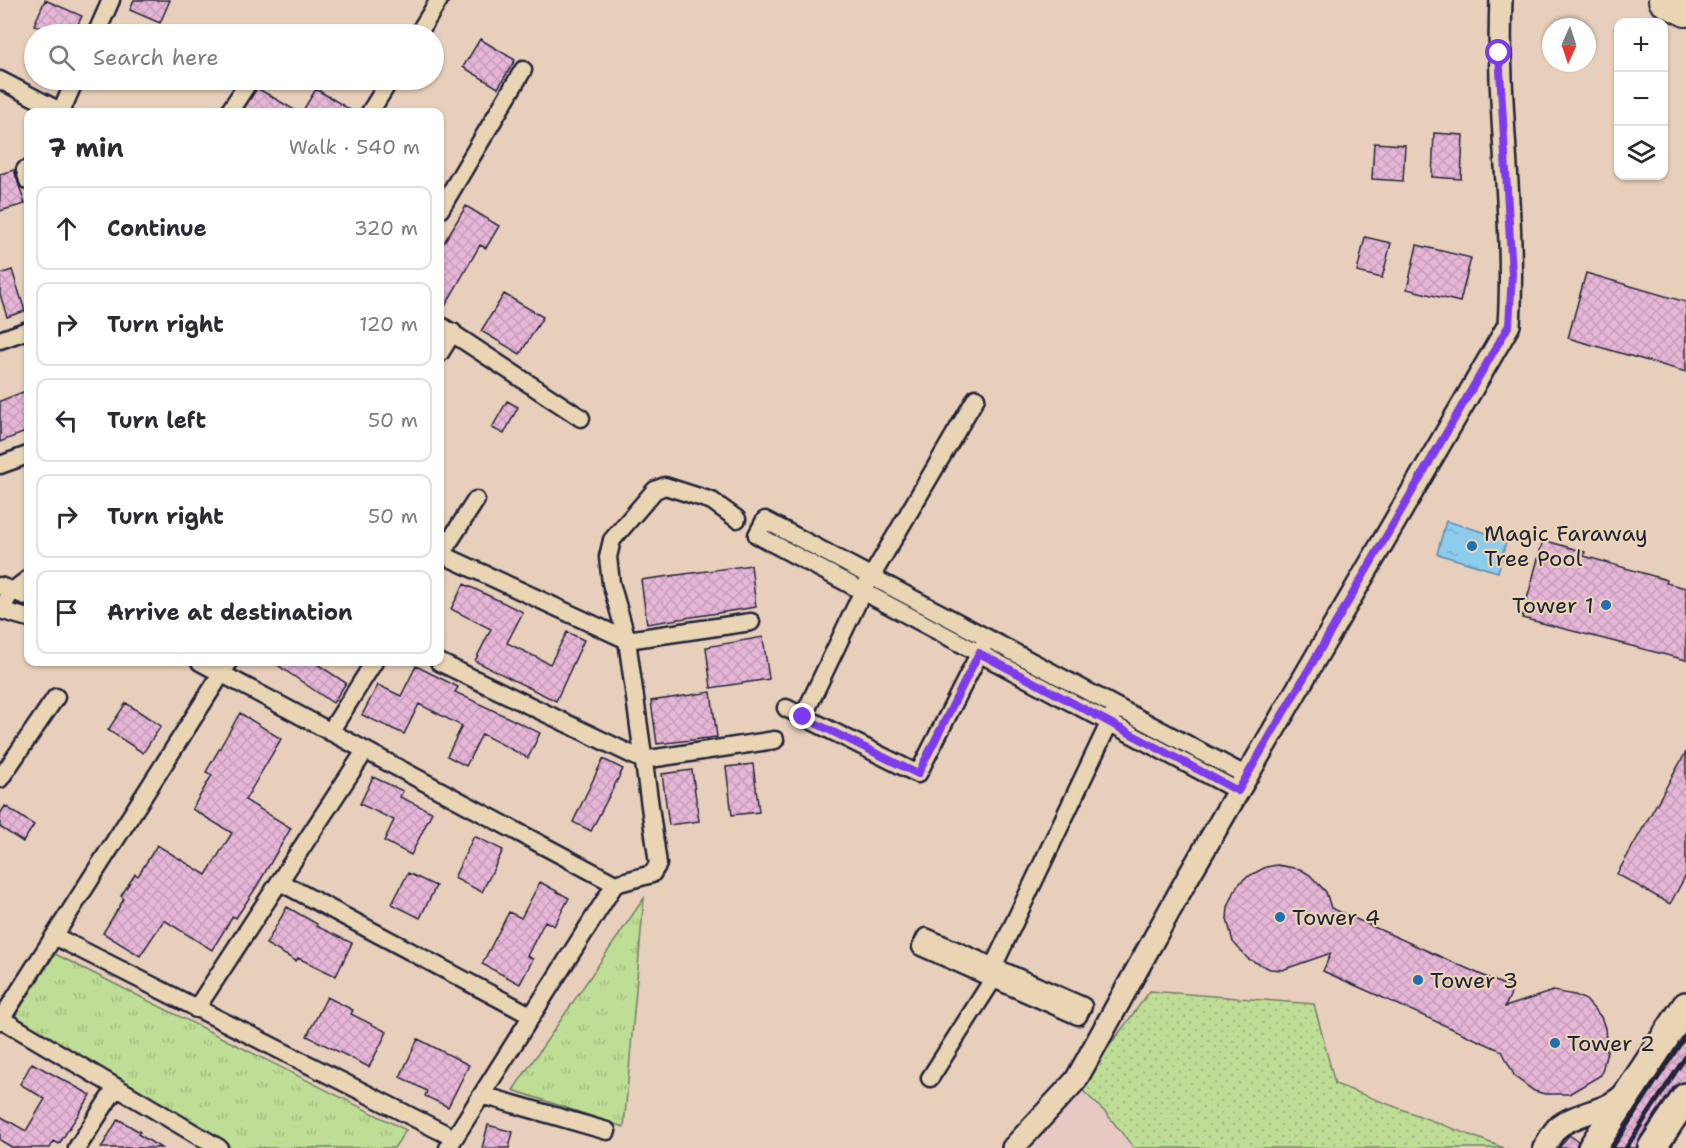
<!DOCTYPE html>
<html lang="en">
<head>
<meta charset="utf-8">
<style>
	body { margin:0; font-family:"Shantell Sans",sans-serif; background:#f7f7f7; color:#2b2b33 }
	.controls { position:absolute; right:18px; top:18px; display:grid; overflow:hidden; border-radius:12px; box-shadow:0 2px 4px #0004 }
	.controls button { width:54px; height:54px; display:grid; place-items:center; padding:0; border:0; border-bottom:2px solid #e1e1e2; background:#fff; color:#2b2b33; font:30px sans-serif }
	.compass { position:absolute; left:1542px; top:18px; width:54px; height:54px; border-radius:50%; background:#fff; box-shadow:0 2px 4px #0004; rotate:183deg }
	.stop { position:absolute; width:18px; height:18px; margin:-14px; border:4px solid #7c3aed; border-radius:50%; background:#fff }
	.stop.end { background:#7c3aed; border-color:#fff; box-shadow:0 2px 6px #0008 }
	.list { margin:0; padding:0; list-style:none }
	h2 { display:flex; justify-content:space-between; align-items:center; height:78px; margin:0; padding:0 24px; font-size:26px }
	h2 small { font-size:20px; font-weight:400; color:#7c7c81 }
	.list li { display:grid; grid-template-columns:39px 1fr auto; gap:18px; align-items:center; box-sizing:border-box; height:84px; margin:0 12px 12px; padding:0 12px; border:2px solid #e1e1e2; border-radius:12px }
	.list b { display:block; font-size:22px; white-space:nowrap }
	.list em { font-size:20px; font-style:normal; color:#7c7c81 }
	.icon { flex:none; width:33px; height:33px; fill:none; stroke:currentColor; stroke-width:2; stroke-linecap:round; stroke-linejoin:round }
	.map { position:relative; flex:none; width:1686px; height:1148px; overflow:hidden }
	.search { position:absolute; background:#fff; box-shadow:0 2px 4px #0004; left:24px; top:24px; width:420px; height:66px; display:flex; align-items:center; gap:15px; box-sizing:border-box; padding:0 21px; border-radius:33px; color:#7c7c81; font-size:22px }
	.panel { position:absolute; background:#fff; box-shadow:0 2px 4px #0004; left:24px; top:108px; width:420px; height:558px; border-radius:12px }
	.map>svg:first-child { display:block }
	.built { fill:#e7c8c3 }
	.grass { fill:url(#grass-dots); stroke:#708068; stroke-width:1.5 }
	.park { fill:url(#park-tufts); stroke:#708068; stroke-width:1.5 }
	.water { fill:url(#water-ripples); stroke:#6288a6; stroke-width:1.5 }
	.building { fill:url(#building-cross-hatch); stroke:#22223b; stroke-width:1.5 }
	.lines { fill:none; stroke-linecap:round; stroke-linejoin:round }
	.minor-casing { stroke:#22223b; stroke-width:21 }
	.tertiary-casing { stroke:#22223b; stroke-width:26 }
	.trunk-casing { stroke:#22223b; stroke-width:32 }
	.motorway-casing { stroke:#22223b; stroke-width:34 }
	.minor { stroke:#e9d5b4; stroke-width:16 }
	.tertiary { stroke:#e9d5b4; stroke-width:21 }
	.trunk { stroke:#e9d5b4; stroke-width:27 }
	.motorway { stroke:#e9d5b4; stroke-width:30 }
	.rail { stroke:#22223b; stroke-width:4.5 }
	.route { stroke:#7c3aed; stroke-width:8 }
	.poi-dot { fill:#1f6fb2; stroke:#e9d5b4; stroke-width:2 }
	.labels { text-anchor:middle; stroke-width:4.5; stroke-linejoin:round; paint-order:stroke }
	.poi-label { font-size:22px; fill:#22223b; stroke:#e9d5b4; text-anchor:start }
</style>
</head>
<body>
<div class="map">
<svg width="1686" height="1148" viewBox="0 0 1686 1148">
	<defs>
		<pattern id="grass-dots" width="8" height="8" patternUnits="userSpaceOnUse" patternTransform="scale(1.5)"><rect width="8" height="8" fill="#bedd95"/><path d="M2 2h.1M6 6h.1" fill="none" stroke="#a3bd81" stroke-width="1.8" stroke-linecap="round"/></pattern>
		<pattern id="park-tufts" width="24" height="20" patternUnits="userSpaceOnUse" patternTransform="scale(1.5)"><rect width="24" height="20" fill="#bedd95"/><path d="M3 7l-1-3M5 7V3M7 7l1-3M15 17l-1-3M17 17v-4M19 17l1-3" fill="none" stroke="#a3bd81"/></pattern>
		<pattern id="water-ripples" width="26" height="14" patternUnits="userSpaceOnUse" patternTransform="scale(1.5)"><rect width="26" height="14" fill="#8ccced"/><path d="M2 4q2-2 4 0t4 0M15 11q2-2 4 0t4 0" fill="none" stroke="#78afcc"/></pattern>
		<pattern id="building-cross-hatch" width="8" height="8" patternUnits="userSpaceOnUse" patternTransform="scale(1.5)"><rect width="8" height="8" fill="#e6b6d6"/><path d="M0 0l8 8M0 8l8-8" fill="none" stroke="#c59cb9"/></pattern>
	</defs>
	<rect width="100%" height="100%" fill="#e8cfbb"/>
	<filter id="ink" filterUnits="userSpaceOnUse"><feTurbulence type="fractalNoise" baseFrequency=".0167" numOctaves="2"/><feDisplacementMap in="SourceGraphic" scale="12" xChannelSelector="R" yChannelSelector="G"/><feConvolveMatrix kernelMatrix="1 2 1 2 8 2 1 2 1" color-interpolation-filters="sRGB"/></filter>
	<g filter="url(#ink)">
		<path class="built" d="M 1079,1087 L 1106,1113 L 1134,1148 L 1025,1148 Z"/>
		<path class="grass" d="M 1150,991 L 1314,1004 L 1335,1084 L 1504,1148 L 1134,1148 L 1106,1113 L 1079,1087 Z"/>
		<path class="park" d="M 644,898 L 624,1127 L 513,1090 Z
			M 55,954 L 406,1130 L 394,1148 L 231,1148 L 15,1016 Z"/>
		<path class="water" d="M 1446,521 L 1507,539 L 1498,572 L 1437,554 Z"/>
		<path class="building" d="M 45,0 L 82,16 L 73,34 L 56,34 L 34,25 Z
			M 134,0 L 170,0 L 160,23 L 130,10 Z
			M 480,39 L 515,60 L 498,88 L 463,67 Z
			M 257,88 L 298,112 L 242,112 Z
			M 316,89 L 354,112 L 302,112 Z
			M 1434,133 L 1463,135 L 1461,179 L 1432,177 Z
			M 1374,143 L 1405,145 L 1403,181 L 1372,179 Z
			M 14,170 L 25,204 L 0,211 L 0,174 Z
			M 466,206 L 499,226 L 486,248 L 480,245 L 440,315 L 440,249 Z
			M 1365,237 L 1391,243 L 1382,278 L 1357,272 Z
			M 1417,245 L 1471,258 L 1460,302 L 1407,289 Z
			M 12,270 L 25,311 L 7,317 L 0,294 L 0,274 Z
			M 1586,273 L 1686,302 L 1686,372 L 1568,338 Z
			M 504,294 L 543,317 L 520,354 L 481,331 Z
			M 28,390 L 28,431 L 0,442 L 0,401 Z
			M 507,401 L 518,407 L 504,434 L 492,428 Z
			M 1543,540 L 1585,552 L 1584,556 L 1667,580 L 1666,583 L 1686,588 L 1686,660 L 1522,618 Z
			M 751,565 L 756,607 L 647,624 L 641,580 Z
			M 464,584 L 523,612 L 507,643 L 550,664 L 567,632 L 584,640 L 556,701 L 475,661 L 491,629 L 451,609 Z
			M 763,637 L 769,679 L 711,688 L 706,647 Z
			M 273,662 L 314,662 L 346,683 L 333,703 Z
			M 416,666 L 458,687 L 455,692 L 540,733 L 528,758 L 482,734 L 466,766 L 447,756 L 462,726 L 419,704 L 404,734 L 362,715 L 378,685 L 401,696 Z
			M 711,692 L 717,737 L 657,744 L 651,701 Z
			M 126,703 L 161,726 L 143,753 L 108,730 Z
			M 240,713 L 281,739 L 245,800 L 291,828 L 257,886 L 236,918 L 233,916 L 212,950 L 164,920 L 140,956 L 103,933 L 124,899 L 121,896 L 135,874 L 138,876 L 157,845 L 206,875 L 232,833 L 192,809 L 212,775 L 206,772 Z
			M 1686,752 L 1686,875 L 1670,904 L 1617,874 Z
			M 603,759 L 623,769 L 591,831 L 573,822 Z
			M 753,764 L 759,812 L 732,815 L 726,767 Z
			M 692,770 L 699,821 L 669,825 L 662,774 Z
			M 373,777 L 403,791 L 400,797 L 432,812 L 411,855 L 384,841 L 394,820 L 360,804 Z
			M 5,806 L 34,825 L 23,842 L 0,827 L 0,814 Z
			M 474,836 L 503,850 L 482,892 L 454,878 Z
			M 1277,865 L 1300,869 L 1310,875 L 1326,892 L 1331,908 L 1513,989 L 1505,1007 L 1553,991 L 1575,995 L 1586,1000 L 1601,1017 L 1605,1028 L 1607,1052 L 1601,1075 L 1569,1094 L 1545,1094 L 1534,1091 L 1515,1077 L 1502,1051 L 1323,971 L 1331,953 L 1282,970 L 1270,969 L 1248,959 L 1233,942 L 1227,919 L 1228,907 L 1237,886 L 1245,878 L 1266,867 Z
			M 408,873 L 436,886 L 420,918 L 392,904 Z
			M 540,882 L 569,898 L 554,926 L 545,921 L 527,956 L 533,959 L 520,984 L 482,964 L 509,912 L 521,918 Z
			M 287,907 L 317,924 L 316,926 L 352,943 L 336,976 L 298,958 L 296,961 L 266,944 Z
			M 327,997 L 353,1010 L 351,1014 L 387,1032 L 369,1067 L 307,1036 Z
			M 1686,1035 L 1686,1081 L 1673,1088 L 1639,1139 L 1636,1148 L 1611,1148 Z
			M 418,1039 L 469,1065 L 448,1107 L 425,1096 L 427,1091 L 400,1077 Z
			M 32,1063 L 91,1095 L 59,1144 L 54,1141 L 50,1148 L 13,1148 L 0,1140 L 0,1116 L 26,1131 L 45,1099 L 20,1084 Z
			M 118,1119 L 140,1132 L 138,1134 L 161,1148 L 101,1148 Z
			M 488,1125 L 513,1132 L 509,1148 L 482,1148 Z
			M 1569,1135 L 1578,1141 L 1576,1148 L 1559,1148 Z"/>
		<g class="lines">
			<g class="minor-casing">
				<path id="minor" d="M 96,34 L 111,0
					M 418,34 L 439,0
					M 0,80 L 62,112
					M 61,112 L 75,80
					M 229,112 L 250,80
					M 370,112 L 390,80
					M 25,170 L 28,181
					M 440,210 L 523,70
					M 440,325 L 581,418
					M 0,340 L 28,330
					M 440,353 L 453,332
					M 0,465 L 28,455
					M 441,554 L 627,640 L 751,622
					M 440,556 L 476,500
					M 0,586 L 28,597
					M 0,610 L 28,618
					M 1,610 L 11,592 L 28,579
					M 200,662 L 615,884 L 448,1148
					M 439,662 L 643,760 L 775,740
					M 786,708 L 918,774 L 984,644
					M 803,717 L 863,591 L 976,398
					M 330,732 L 374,662
					M 0,779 L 56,697
					M 1238,791 L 757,535 L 765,520 L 1247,776
					M 280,882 L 532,1016
					M 615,884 L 652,874 L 658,864 L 627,640 L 611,583 L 608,557 L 612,540 L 655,490 L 665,486 L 712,501 L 737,519
					M 54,936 L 454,1138
					M 926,937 L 1083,1006 L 1078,1016 L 921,947 Z
					M 993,967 L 1114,713
					M 196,1009 L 365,751
					M 1,1019 L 219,1148
					M 0,1021 L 229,662
					M 930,1078 L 999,970
					M 482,1095 L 607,1131
					M 77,1148 L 115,1089"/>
			</g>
			<g class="tertiary-casing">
				<path id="tertiary" d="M 1013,1148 L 1076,1080 L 1187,879 L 1509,325 C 1516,217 1496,109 1501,0
					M 1544,1148 C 1548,1142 1552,1133 1557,1128 C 1577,1111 1607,1113 1625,1093"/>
			</g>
			<g class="trunk-casing">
				<path id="trunk" d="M 1592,1148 L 1686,1006
					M 1652,1148 L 1686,1097"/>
			</g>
			<g class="motorway-casing">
				<path id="motorway" d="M 1664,0 L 1686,11"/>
			</g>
			<use href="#minor" class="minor"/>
			<use href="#tertiary" class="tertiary"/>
			<use href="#trunk" class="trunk"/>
			<use href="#motorway" class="motorway"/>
			<path class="rail" d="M 1612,1148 L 1686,1035
				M 1626,1148 L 1686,1056"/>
		</g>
	</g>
	<g class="lines" filter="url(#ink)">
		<path class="route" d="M 803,717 L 918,774 L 979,653 L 1238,791 L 1509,325 L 1512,274 L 1499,53"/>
	</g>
	<g class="poi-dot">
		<circle cx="1472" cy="546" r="6"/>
		<circle cx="1606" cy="605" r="6"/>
		<circle cx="1280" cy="917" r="6"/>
		<circle cx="1418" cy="980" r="6"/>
		<circle cx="1555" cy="1043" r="6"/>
	</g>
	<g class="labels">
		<g class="poi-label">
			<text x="1484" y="541">Magic Faraway<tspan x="1484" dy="25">Tree Pool</tspan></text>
			<text x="1594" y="613" text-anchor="end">Tower 1</text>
			<text x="1292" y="925">Tower 4</text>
			<text x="1430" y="988">Tower 3</text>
			<text x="1567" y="1051">Tower 2</text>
		</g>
	</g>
</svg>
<div class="controls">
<button>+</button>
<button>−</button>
<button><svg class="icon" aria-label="layers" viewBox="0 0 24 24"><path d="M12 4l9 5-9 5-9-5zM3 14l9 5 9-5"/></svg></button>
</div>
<svg class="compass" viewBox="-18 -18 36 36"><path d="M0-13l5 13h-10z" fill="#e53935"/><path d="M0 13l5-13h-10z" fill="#7c7c81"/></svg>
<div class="stop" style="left:1499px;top:53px"></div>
<div class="stop end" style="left:803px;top:717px"></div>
<div class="search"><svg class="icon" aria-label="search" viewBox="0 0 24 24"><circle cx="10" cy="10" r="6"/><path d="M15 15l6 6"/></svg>Search here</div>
<section class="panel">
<h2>7 min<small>Walk · 540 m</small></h2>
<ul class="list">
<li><svg class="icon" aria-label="ahead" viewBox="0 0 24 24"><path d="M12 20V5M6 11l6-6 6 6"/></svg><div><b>Continue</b></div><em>320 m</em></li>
<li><svg class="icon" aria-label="right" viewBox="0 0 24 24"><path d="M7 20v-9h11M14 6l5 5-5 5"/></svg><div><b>Turn right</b></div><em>120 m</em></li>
<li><svg class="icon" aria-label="left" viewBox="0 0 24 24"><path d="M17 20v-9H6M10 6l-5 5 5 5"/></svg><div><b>Turn left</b></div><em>50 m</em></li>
<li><svg class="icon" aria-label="right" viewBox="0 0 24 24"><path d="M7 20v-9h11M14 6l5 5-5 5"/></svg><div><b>Turn right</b></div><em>50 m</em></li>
<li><svg class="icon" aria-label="arrive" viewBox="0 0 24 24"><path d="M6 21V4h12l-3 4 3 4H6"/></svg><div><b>Arrive at destination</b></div></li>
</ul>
</section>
</div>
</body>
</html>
